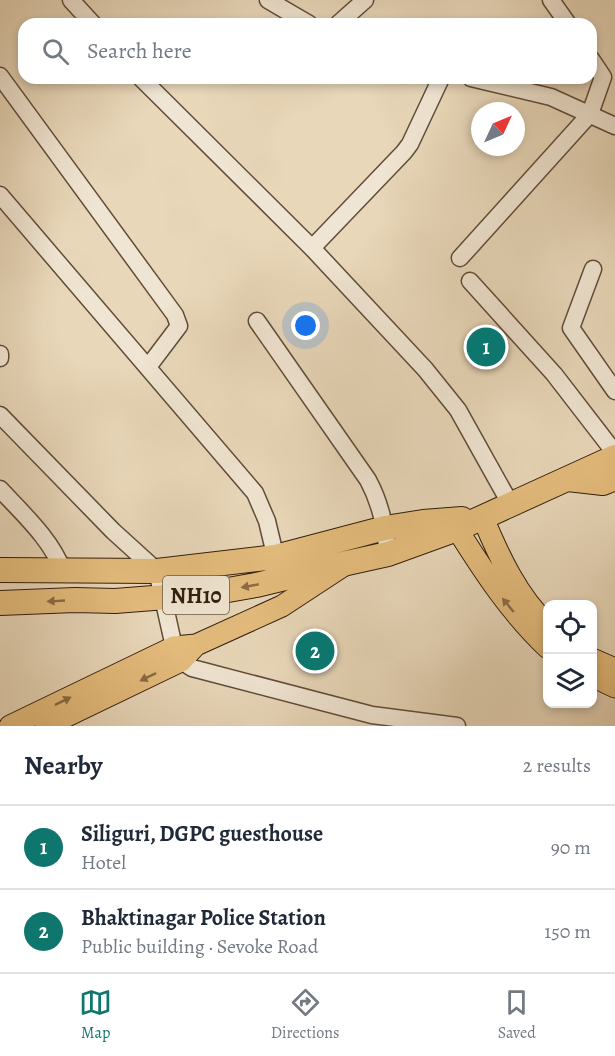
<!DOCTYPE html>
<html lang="en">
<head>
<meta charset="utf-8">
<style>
	body { margin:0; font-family:Alegreya,serif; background:#f2f2f3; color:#1f2937 }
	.controls { position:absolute; right:18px; bottom:18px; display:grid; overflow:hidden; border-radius:12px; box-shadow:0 3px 9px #0003 }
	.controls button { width:54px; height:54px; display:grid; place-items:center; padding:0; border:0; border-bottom:2px solid #e0e1e3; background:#fff; color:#1f2937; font:30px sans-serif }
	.compass { position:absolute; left:471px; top:102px; width:54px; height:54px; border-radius:50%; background:#fff; box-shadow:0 3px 9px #0003; rotate:46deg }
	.you { position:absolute; left:306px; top:326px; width:21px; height:21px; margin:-15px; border:4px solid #fff; border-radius:50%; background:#1a73e8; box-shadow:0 0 0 9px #1a73e833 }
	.badge { display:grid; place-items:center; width:39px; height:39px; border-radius:50%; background:#0f766e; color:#fff; font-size:20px; font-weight:700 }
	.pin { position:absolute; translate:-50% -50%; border:3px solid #fff; box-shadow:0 2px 6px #0006 }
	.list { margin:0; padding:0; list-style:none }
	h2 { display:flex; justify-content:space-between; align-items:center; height:78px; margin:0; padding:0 24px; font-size:26px }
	h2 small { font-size:20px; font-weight:400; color:#747a83 }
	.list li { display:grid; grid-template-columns:39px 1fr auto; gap:18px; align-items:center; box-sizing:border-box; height:84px; padding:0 24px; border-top:2px solid #e0e1e3 }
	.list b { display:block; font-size:22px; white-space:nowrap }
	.list p { margin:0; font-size:20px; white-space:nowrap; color:#747a83 }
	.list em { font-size:20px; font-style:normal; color:#747a83 }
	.icon { flex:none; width:33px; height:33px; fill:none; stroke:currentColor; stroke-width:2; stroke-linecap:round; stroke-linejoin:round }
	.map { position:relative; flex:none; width:615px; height:726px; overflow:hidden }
	.search { position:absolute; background:#fff; box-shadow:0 3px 9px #0003; left:18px; right:18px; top:18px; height:66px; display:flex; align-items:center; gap:15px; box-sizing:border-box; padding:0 21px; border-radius:18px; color:#747a83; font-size:22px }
	.sheet { height:246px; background:#fff }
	nav { display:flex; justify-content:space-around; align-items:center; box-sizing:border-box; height:84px; border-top:2px solid #e0e1e3; background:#fff; font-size:16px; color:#747a83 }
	nav a { display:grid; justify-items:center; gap:3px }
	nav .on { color:#0f766e }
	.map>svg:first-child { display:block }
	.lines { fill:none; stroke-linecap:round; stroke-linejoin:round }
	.minor-casing { stroke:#604c39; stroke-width:19 }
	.major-casing { stroke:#321d0e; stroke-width:23 }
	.highway-casing { stroke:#321d0e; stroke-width:26 }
	.minor { stroke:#f0e5d2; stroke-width:16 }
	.major { stroke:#e4bc7c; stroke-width:21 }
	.highway { stroke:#e4bc7c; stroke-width:24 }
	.oneway { fill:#8b6c45 }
	.labels { text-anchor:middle; stroke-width:4.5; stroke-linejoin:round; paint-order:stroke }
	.shield { fill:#f0e5d2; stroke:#6b5949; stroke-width:1.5 }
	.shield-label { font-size:22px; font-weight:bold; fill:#321d0e }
</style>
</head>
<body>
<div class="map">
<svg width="615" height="726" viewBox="0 0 615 726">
	<rect width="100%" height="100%" fill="#e8d7b9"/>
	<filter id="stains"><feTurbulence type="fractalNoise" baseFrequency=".00333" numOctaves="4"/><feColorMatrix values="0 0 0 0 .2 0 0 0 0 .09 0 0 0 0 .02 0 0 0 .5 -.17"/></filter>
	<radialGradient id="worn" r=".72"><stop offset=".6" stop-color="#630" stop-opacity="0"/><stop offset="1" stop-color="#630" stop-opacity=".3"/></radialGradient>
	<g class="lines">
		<g class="minor-casing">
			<path id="minor" d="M 71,0 L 93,24
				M 268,0 L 309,24
				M 551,0 L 568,24
				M 338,24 L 365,0
				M 0,76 L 175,315 L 179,326 L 148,367
				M 141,78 L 312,248 L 425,369 L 458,410 L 511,505
				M 471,78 L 551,97 L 615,126
				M 0,195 L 255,493 L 267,521 L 278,567
				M 312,248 L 404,152 L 410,144 L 441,78
				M 460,258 L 590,114 L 603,77 L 591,59
				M 593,269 L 571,328 L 615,391
				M 470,281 L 554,374 L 615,453
				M 257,321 L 368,480 C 381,504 385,527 388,554
				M 0,354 L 0,358
				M 0,415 L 113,531 L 157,571 L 174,647 L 181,661 L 192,668 L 372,715 L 457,726
				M 0,489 C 23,514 51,539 63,571"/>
		</g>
		<g class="major-casing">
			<path id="major" d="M 483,518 C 498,554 518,598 548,625
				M 457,529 C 484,572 511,613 548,648
				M 592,659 L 615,669
				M 592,676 L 615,687
				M 10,726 L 174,647 L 196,645 L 282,606 L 343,566
				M 46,726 L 181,661 L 196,645"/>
		</g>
		<g class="highway-casing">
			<path id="highway" d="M 568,479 L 603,483 L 615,478
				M 0,570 L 157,571 L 275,557 L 385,528 L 423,522 L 462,519
				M 0,603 L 75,600 L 115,601 L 205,594 L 256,585 L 347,563 L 388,554 L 457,529 L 615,457"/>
		</g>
		<use href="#minor" class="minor"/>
		<use href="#major" class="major"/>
		<use href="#highway" class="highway"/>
	</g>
	<defs><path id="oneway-solid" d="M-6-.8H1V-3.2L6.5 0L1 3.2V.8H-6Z" transform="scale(1.5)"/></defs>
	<g class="oneway">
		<use href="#oneway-solid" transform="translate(250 586) rotate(169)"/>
		<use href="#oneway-solid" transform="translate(56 601) rotate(177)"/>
		<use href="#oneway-solid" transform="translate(508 605) rotate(-129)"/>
		<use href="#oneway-solid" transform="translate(148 677) rotate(154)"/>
		<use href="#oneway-solid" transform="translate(63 701) rotate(-26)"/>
	</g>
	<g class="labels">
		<rect class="shield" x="163" y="576" width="66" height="38" rx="4.5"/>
		<g class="shield-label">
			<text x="196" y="603">NH10</text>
		</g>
	</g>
	<rect width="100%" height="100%" filter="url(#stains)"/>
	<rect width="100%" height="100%" fill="url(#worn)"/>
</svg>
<div class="controls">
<button><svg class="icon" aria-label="locate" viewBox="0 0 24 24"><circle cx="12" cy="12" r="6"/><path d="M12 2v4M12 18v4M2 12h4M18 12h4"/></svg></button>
<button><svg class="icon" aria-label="layers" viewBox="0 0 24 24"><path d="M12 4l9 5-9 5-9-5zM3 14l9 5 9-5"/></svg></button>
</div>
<svg class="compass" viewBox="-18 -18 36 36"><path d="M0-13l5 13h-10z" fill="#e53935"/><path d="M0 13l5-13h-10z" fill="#747a83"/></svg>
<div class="you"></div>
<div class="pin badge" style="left:486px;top:347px">1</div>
<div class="pin badge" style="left:315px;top:651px">2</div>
<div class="search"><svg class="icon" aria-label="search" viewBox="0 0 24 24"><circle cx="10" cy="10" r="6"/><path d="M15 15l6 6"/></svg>Search here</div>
</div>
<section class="sheet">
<h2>Nearby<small>2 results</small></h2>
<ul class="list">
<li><span class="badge">1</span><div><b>Siliguri, DGPC guesthouse</b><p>Hotel</p></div><em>90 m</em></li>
<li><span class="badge">2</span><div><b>Bhaktinagar Police Station</b><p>Public building · Sevoke Road</p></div><em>150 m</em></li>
</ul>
</section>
<nav>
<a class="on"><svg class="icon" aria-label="map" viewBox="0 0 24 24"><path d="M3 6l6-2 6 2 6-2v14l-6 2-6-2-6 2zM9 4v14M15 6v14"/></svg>Map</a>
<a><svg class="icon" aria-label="directions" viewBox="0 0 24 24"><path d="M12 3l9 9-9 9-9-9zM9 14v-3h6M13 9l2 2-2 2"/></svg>Directions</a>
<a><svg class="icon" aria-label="saved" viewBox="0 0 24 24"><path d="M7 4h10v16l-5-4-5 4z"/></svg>Saved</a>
</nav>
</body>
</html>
